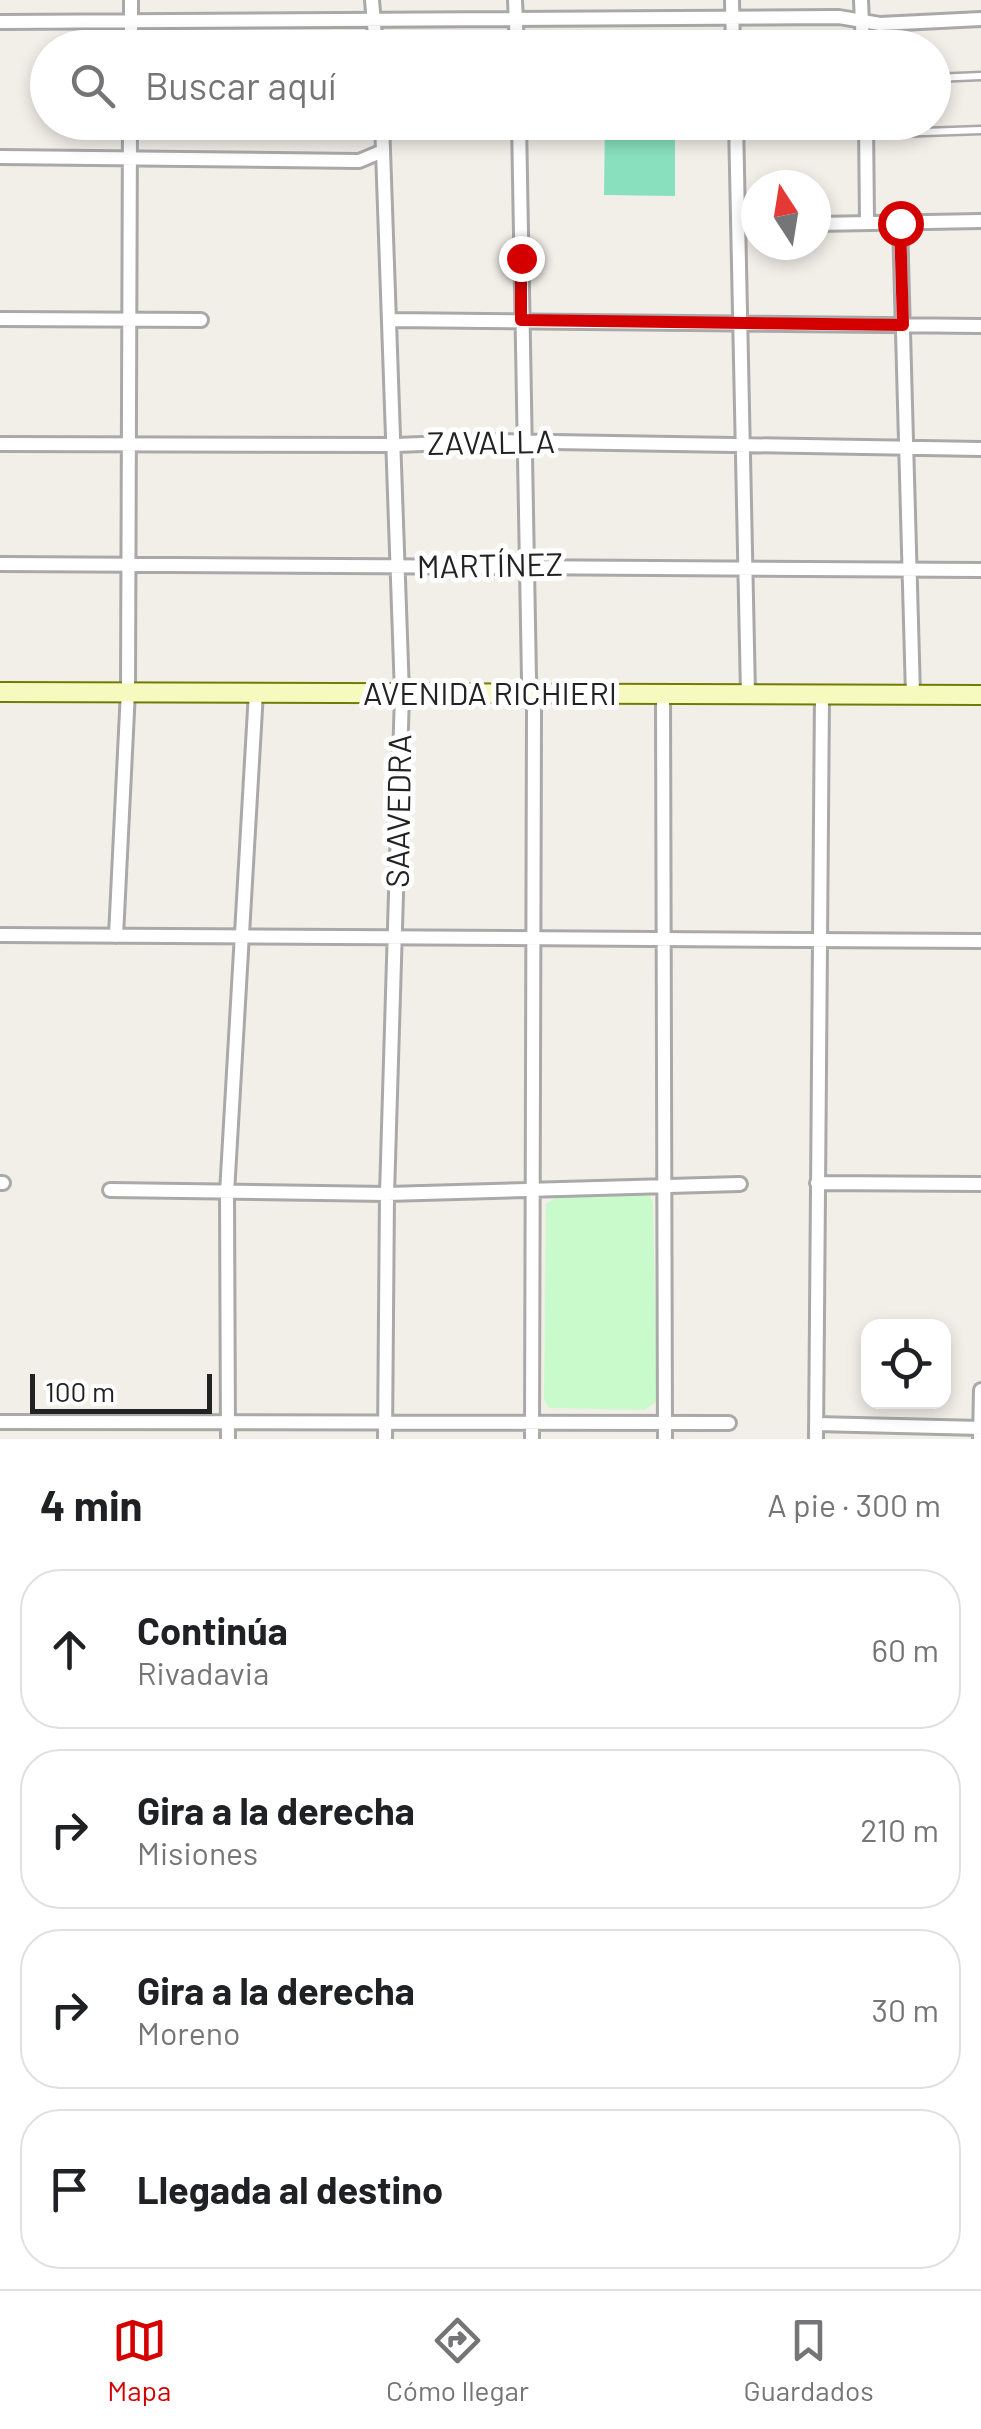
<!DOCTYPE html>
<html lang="es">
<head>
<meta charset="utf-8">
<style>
	body { margin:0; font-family:Barlow,sans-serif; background:#f2f2f2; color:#202124 }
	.controls { position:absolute; right:30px; bottom:30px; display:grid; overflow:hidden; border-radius:20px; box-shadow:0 5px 15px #0003 }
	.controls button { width:90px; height:90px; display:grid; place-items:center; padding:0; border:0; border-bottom:2px solid #e0e0e0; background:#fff; color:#202124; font:50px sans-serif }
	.compass { position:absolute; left:741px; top:170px; width:90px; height:90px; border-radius:50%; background:#fff; box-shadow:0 5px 15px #0003; rotate:348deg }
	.scale { position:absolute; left:30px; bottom:25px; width:182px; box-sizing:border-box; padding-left:10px; border:5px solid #222; border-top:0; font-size:28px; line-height:35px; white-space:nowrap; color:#222; -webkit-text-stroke:8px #fff; paint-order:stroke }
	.stop { position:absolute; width:30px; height:30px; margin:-22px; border:8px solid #d40000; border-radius:50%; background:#fff }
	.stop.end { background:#d40000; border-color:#fff; box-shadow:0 2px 10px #0008 }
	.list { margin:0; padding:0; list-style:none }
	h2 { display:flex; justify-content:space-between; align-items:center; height:130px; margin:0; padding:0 40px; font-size:42px }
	h2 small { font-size:32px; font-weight:400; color:#757577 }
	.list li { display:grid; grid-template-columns:65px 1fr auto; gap:30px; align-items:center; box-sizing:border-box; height:160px; margin:0 20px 20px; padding:0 20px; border:2px solid #e0e0e0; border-radius:40px }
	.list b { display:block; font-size:38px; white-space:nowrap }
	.list p { margin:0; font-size:32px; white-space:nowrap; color:#757577 }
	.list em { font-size:32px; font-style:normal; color:#757577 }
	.icon { flex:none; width:55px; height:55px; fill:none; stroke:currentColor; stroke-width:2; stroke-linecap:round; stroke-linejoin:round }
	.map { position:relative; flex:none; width:981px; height:1439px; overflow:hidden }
	.search { position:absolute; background:#fff; box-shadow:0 5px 15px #0003; left:30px; right:30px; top:30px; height:110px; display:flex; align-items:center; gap:25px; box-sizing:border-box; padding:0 35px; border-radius:55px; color:#757577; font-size:38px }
	.sheet { height:850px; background:#fff }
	nav { display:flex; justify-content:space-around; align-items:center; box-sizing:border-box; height:140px; border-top:2px solid #e0e0e0; background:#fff; font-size:28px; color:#757577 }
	nav a { display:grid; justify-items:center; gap:5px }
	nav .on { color:#d40000 }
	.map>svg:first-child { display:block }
	.park { fill:#c8facc }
	.pitch { fill:#88e0be }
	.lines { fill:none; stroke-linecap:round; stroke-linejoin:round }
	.lane-casing { stroke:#a9a9a9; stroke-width:11 }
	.street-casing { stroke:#a9a9a9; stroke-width:18 }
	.secondary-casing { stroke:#707d05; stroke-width:22 }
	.lane { stroke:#fff; stroke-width:6 }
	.street { stroke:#fff; stroke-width:12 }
	.secondary { stroke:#f7fabf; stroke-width:18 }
	.route { stroke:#d40000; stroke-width:12 }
	.labels { text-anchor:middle; stroke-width:10; stroke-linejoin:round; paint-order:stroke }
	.street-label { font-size:32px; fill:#222; stroke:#fff }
</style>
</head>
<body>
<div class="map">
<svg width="981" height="1439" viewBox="0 0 981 1439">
	<rect width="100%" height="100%" fill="#f2efe9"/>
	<path class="park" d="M 648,1192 L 653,1202 L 657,1401 L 645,1410 L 549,1408 L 544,1400 L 546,1204 L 560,1195 Z"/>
	<path class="pitch" d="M 605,123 L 675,123 L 675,196 L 604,195 Z"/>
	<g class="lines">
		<g class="lane-casing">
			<path id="lane" d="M 934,78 L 981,76
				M 867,134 L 981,130"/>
		</g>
		<g class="street-casing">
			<path id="street" d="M 372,0 L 376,48
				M 515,0 L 517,48
				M 732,0 L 733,48
				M 861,0 L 863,48
				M 0,22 L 839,17 L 880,24 L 981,19
				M 131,48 L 131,0
				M 382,122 L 402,694 L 387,1194 L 385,1439
				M 519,122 L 529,679 L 534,710 L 532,1439
				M 736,122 L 748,694
				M 866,122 L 867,223
				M 0,157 L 359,161 L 383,151
				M 739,222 L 756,225
				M 900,223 L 913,695
				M 816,224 L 981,221
				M 0,319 L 201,320
				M 390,320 L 981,326
				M 0,444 L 397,445 L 498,441 L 981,449
				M 0,564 L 981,570
				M 663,695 L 665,1439
				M 0,935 L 981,941
				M 116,936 L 128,691 L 130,122
				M 0,1183 L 3,1183
				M 817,1183 L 981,1184
				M 110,1190 L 387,1194 L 740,1184
				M 0,1422 L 729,1423
				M 816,1424 L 981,1428
				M 228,1439 L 227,1193 L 256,692
				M 816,1439 L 822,695
				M 980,1439 L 981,1390"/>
		</g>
		<g class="secondary-casing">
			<path id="secondary" d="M 0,692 L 981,695"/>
		</g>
		<use href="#lane" class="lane"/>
		<use href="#street" class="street"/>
		<use href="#secondary" class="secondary"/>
	</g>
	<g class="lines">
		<path class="route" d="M 521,258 L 521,320 L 903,325 L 900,223"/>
	</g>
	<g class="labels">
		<g class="street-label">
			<text transform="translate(491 443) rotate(-1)" y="11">ZAVALLA</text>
			<text transform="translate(490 566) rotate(-1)" y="11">MARTÍNEZ</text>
			<text x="490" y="705">AVENIDA RICHIERI</text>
			<text transform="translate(399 811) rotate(-89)" y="11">SAAVEDRA</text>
		</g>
	</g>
</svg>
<div class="controls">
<button><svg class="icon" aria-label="locate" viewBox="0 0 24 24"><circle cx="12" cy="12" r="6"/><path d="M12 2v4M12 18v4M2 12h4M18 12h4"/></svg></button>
</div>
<svg class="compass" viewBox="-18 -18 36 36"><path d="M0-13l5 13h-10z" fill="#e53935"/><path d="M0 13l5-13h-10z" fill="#757577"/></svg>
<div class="scale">100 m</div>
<div class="stop" style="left:900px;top:223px"></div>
<div class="stop end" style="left:521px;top:258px"></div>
<div class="search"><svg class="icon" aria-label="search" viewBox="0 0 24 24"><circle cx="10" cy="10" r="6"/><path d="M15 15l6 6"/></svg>Buscar aquí</div>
</div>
<section class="sheet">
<h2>4 min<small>A pie · 300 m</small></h2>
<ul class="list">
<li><svg class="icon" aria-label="ahead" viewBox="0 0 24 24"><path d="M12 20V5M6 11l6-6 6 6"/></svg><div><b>Continúa</b><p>Rivadavia</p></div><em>60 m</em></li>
<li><svg class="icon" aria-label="right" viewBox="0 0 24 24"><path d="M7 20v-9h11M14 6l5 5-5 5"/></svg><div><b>Gira a la derecha</b><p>Misiones</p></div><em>210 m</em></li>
<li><svg class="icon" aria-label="right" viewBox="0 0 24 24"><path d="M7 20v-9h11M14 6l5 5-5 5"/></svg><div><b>Gira a la derecha</b><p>Moreno</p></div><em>30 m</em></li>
<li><svg class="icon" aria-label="arrive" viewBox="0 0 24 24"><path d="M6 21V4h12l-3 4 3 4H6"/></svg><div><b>Llegada al destino</b></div></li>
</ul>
</section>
<nav>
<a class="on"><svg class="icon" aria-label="map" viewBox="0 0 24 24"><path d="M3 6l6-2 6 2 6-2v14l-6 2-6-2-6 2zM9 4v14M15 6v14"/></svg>Mapa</a>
<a><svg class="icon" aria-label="directions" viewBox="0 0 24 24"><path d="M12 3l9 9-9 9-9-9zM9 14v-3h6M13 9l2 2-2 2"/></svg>Cómo llegar</a>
<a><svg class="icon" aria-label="saved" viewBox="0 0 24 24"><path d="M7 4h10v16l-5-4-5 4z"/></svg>Guardados</a>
</nav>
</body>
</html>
